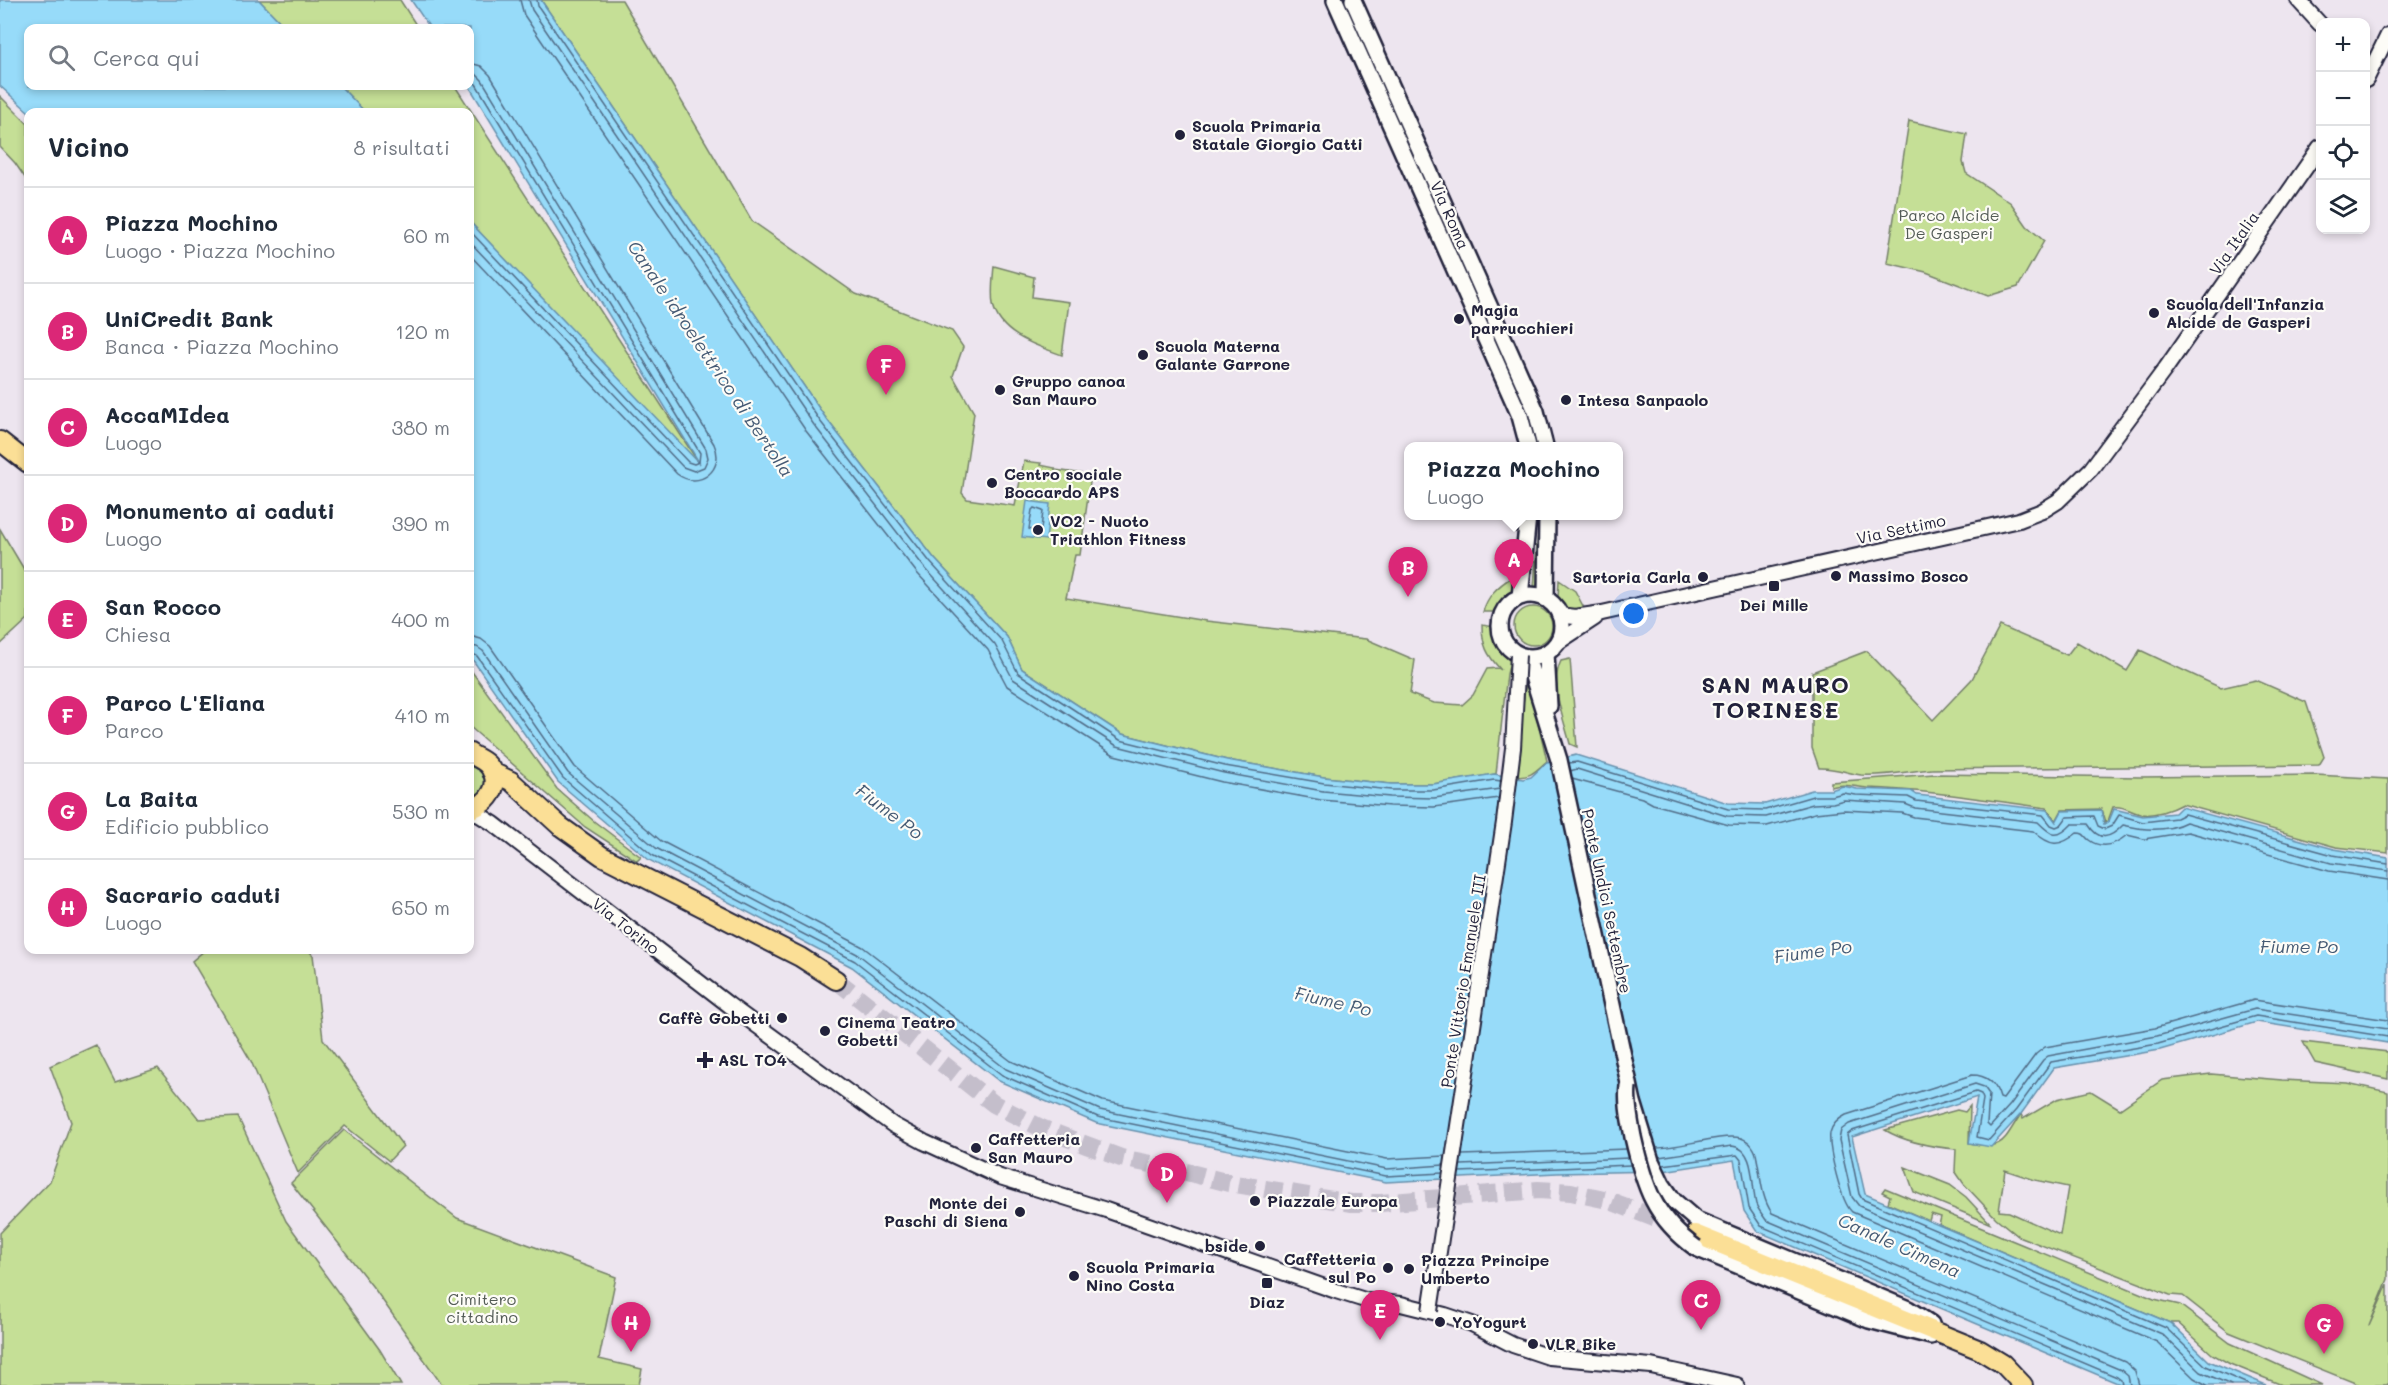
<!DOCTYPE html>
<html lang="it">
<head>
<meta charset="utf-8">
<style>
	body { margin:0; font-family:Mali,sans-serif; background:#f2f2f3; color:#1f2937 }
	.controls { position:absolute; right:18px; top:18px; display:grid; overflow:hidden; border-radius:12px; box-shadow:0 3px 9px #0003 }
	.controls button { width:54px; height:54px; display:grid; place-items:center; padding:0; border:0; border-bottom:2px solid #e0e1e3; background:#fff; color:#1f2937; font:30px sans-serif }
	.you { position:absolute; left:1634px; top:614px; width:21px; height:21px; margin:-15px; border:4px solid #fff; border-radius:50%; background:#1a73e8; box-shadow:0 0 0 9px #1a73e833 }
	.badge { display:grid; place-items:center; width:39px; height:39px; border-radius:50%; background:#db2777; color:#fff; font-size:20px; font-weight:700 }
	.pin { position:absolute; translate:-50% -50px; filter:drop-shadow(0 2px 3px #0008) }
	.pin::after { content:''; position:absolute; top:32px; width:21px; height:18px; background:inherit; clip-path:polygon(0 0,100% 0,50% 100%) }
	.popup { position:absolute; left:1404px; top:442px; width:219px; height:78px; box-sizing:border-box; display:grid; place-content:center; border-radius:12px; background:#fff; filter:drop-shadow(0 2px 4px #0005); font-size:20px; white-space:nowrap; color:#747a83 }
	.popup b { font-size:22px; color:#1f2937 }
	.popup::after { content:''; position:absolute; left:50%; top:100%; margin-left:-12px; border:12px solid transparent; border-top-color:#fff }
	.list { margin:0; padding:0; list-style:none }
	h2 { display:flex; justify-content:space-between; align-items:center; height:78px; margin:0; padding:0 24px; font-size:26px }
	h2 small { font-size:20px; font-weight:400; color:#747a83 }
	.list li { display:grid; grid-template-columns:39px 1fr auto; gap:18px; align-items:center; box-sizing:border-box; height:96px; padding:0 24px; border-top:2px solid #e0e1e3 }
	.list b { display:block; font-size:22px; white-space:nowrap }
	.list p { margin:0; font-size:20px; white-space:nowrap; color:#747a83 }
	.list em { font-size:20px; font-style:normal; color:#747a83 }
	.icon { flex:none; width:33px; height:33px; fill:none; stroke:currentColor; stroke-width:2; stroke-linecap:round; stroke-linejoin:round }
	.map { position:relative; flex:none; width:2388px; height:1385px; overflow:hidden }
	.search { position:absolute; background:#fff; box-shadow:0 3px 9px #0003; left:24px; top:24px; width:450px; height:66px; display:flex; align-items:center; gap:15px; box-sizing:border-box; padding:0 21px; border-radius:12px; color:#747a83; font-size:22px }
	.panel { position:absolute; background:#fff; box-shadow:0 3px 9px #0003; left:24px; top:108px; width:450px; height:846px; border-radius:12px }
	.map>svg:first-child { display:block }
	.green { fill:#c5df96; stroke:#748068; stroke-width:1.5; fill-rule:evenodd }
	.water { fill:#97dbf9; stroke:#6891ad; stroke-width:1.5 }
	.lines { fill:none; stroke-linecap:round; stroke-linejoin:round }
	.shore { stroke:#516c87; stroke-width:1.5 }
	.primary-tunnel { stroke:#c4becb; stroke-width:18; stroke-dasharray:18 9; stroke-linecap:butt }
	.tertiary-casing { stroke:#22223b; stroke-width:18 }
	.secondary-casing { stroke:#22223b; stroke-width:20 }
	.primary-casing { stroke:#22223b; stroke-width:22 }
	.tertiary { stroke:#fdfcf7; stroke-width:14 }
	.secondary { stroke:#fdfcf7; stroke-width:15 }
	.primary { stroke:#fbdf96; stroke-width:18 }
	.tertiary-bridge-casing { stroke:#22223b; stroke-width:18; stroke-linecap:butt }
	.secondary-bridge-casing { stroke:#22223b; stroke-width:20; stroke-linecap:butt }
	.tertiary-bridge { stroke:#fdfcf7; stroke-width:14 }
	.secondary-bridge { stroke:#fdfcf7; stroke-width:15 }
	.poi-dot { fill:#22223b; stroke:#fdfcf7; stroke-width:2 }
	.labels { text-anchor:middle; stroke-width:4.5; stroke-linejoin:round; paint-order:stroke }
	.poi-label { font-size:16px; font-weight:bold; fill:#22223b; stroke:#fdfcf7; text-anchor:start }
	.street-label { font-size:16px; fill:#22223b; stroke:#fdfcf7 }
	.park-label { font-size:16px; fill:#535b56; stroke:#fdfcf7 }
	.water-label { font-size:18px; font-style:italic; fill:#455a74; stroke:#fdfcf7 }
	.district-label { font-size:22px; font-weight:bold; letter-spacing:1.5px; fill:#22223b; stroke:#fdfcf7 }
</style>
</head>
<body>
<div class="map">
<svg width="2388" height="1385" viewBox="0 0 2388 1385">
	<rect width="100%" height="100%" fill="#ede5ef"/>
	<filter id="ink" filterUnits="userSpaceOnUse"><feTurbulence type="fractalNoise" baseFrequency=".0167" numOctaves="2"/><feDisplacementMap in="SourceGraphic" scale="12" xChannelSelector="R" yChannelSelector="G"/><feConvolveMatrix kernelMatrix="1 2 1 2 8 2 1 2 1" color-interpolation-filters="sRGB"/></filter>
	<g filter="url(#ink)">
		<path class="green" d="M 259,0 L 400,0 L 418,28 L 286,28 Z
			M 541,0 L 622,0 L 752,221 L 856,294 L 952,331 L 963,347 L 953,376 L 974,413 L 962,493 L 967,499 L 1015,506 L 1024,461 L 1041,463 L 1040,465 L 1055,468 L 1055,470 L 1091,475 L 1080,555 L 1075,555 L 1066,598 L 1206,621 L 1366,639 L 1415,660 L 1410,694 L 1434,703 L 1462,705 L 1473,695 L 1487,669 L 1498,668 L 1501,670 C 1487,655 1482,645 1482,625 L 1495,627 L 1498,640 L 1511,658 L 1507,674 L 1496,774 L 1433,784 L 1391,784 L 1324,777 L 1227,760 L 1122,734 L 1022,669 L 1007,637 L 934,558 L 825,417 Z
			M 340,86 L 455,86 L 702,468 L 470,222 L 470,112 L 365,112 Z
			M 0,96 L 28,124 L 28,182 L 15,163 L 0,147 Z
			M 1909,121 L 1967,134 L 1963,162 L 1966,173 L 2011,203 L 2027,226 L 2044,241 L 2018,287 L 1988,296 L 1926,272 L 1887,263 Z
			M 994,266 L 1034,277 L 1032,297 L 1069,302 L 1062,355 C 1037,346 999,335 993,304 C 991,292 993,278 994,266 Z
			M 0,529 L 28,576 L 28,619 L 0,645 Z
			M 1538,529 L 1540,530 L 1537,587 L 1534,587 Z
			M 1512,577 L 1512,592 L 1498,612 L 1483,612 C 1487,596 1498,586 1512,577 Z
			M 1559,580 L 1575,591 L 1583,606 L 1580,612 L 1569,611 L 1558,597 Z
			M1514 626a19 19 0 1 1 38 0a19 19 0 1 1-38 0Z
			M 2000,626 L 2067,655 L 2077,642 L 2127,671 L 2140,650 L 2221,688 L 2256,680 L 2306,702 L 2324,757 L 2319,765 L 1932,769 C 1909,771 1884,777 1861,775 C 1846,773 1834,767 1819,768 L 1812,748 L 1812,672 L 1867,651 L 1933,720 L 1972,679 Z
			M 1570,659 L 1577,747 L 1570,744 C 1564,719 1549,685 1561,661 Z
			M 470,669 L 557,789 L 595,822 L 641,857 L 637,861 L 585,827 L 470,727 Z
			M 1527,675 L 1547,761 C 1535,772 1529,779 1513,776 Z
			M 470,766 L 481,771 L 485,782 L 481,792 L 470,798 Z
			M 1934,774 L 2140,777 L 2316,775 L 2388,779 L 2388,853 L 2336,847 L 2182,804 C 2171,810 2154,816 2141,814 C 2130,812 2124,805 2113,807 L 2108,821 L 2105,822 L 2101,809 L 2062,810 L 2056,821 L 2047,808 C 1987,800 1928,790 1868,788 C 1854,787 1844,783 1831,787 L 1831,782 Z
			M 205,950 L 308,950 L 313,955 L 323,1039 L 403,1146 L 389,1161 L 345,1126 L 298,1173 L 251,1061 L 192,961 Z
			M 2303,1042 L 2388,1052 L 2388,1079 L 2315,1063 Z
			M 96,1045 L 115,1082 L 158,1068 L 199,1119 L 238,1117 L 286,1221 L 380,1350 L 401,1385 L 0,1385 L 0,1233 L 50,1181 L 71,1122 L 50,1066 Z
			M 2211,1074 L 2282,1080 L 2347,1083 L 2388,1092 L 2388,1279 L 2369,1326 L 2388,1284 L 2388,1385 L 2360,1385 L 2229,1332 L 2183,1296 L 2170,1295 L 2018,1236 L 1996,1218 L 1964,1184 L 1955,1171 L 1956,1149 C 1933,1147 1905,1142 1885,1130 L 1957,1110 L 1965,1112 L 1970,1106 L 1969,1143 C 2005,1150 2002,1142 2021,1114 L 2023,1119 L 2057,1099 L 2091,1091 L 2120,1109 L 2162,1080 ZM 2005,1170 L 2035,1180 L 2068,1187 L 2060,1235 L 2009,1212 L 1999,1211 Z
			M 344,1130 L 457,1218 L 616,1277 L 599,1359 L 642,1369 L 639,1385 L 442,1385 L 376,1291 L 291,1183 Z
			M 1905,1167 L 1950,1185 L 1966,1197 L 1991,1224 L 1914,1192 Z
			M 1885,1188 L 2154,1299 L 2180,1305 L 2230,1343 L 2322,1385 L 2282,1385 L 2230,1364 L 2212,1354 L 2178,1323 L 2170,1323 L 1939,1225 L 1941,1217 L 1931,1214 L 1929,1221 L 1888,1203 L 1890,1196 L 1882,1192 Z"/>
		<path class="water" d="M 0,0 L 259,0 L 286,28 L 28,28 L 28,86 L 340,86 L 365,112 L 29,112 L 0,86 Z
			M 411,0 L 541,0 L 825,417 L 934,558 L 1007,637 L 1022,669 L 1122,734 L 1227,760 L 1324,777 L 1391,784 L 1433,784 L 1494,774 L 1523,779 L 1531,777 L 1547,762 L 1576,755 L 1728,803 L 1765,804 L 1812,790 L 1831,790 L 1843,786 L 1857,789 L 1911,791 L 1917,795 L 2047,810 L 2056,822 L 2062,811 L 2101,810 L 2104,824 L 2109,821 L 2114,809 L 2143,816 L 2175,813 L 2181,807 L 2334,849 L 2388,858 L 2388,1043 L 2257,1022 L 2160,1050 L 2054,1068 L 2021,1114 L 1991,1147 L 1969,1143 L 1977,1097 L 1852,1137 L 1865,1194 L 2170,1323 L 2209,1361 L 2266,1385 L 2122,1385 L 1757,1231 L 1744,1211 L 1734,1160 L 1663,1171 L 1557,1173 L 1386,1182 L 1096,1123 L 999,1081 L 852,967 L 649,860 L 558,782 L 470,656 L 470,222 L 700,464 L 469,86 L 470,28 L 430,28 Z
			M 1027,501 L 1050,504 L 1046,540 L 1022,537 Z"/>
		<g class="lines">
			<path class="shore" d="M 520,0 L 524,15 L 806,431 L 917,573 L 988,650 L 1007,686 L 1114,755 L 1222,782 L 1321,800 L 1390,806 L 1434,807 L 1499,798
				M 529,0 L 532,10 L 814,425 L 924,567 L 995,645 L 1013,679 L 1117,746 L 1224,773 L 1323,791 L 1390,797 L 1434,798 L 1500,789
				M 537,0 L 538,6 L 820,421 L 930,562 L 1002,641 L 1018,673 L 1120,740 L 1225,766 L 1324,783 L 1391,790 L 1433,790 L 1494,780 L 1501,781
				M 470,63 L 481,66 L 490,75 L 714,444 C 726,469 699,491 677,474 L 470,255
				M 470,72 L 476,74 L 482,80 L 706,449 L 708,458 L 704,467 L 694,471 L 683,467 L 470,242
				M 470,80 L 476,84 L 700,453 L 699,462 L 694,464 L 688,462 L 470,231
				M 1034,508 L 1043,511 L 1041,530 L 1038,533 L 1029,529 L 1032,510 Z
				M 470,636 L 481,639 L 490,646 L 575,767 L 661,841 L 863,947 L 1011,1061 L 1103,1101 L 1387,1159 L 1445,1156
				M 470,646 L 477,647 L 483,651 L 568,773 L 656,848 L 859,955 L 1006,1069 L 1100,1110 L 1387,1169 L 1444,1165
				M 470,653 L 477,656 L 563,778 L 652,855 L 855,961 L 1002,1075 L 1098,1117 L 1386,1176 L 1443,1173
				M 1569,763 L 1577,762 L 1728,809 L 1765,810 L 1813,796 L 1832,796 L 1843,793 L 1856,795 L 1908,797 L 1916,801 L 2043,815 L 2051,825 L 2056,827 L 2061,825 L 2067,817 L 2094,816 L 2098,826 L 2105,829 L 2112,826 L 2119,815 L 2143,822 L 2176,818 L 2184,814 L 2333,855 L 2388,864
				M 1570,771 L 1577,769 L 1727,816 L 1766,817 L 1813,804 L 1833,803 L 1844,800 L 1905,804 L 1915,808 L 2038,822 C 2052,836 2057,840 2072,824 L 2088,824 C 2099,842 2110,839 2123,825 C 2143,830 2167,832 2186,822 L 2331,863 L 2388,871
				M 1572,779 L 1642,798 L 1653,804 L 1729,825 L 1767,826 L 1815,813 L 1844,810 L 1902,813 L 1914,817 L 2033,831 C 2050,846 2059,848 2077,833 C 2085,833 2084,836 2089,840 C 2102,850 2116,844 2127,835 L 2144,839 L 2188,832 L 2329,871 L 2388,880
				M 1657,1148 C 1678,1148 1722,1133 1741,1138 C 1750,1141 1756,1149 1757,1159 C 1761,1177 1761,1197 1772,1213 L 2125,1362 L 2135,1371 L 2139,1385
				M 1462,1155 L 1627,1149
				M 1659,1157 L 1732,1146 C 1756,1148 1751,1186 1756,1204 C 1758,1210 1763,1215 1766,1220 L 2121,1370 L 2128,1376 L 2130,1385
				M 1461,1165 L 1629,1158
				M 1663,1165 L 1737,1155 L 1741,1160 L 1749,1208 L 1761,1226 L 2117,1377 L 2121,1380 L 2122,1385
				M 1459,1172 L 1631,1165
				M 2207,1385 L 2194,1378 L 2157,1342 L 1852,1212 C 1841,1202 1828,1148 1830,1133 C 1832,1124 1838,1119 1846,1115 L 1972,1075 C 1987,1075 1996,1083 2000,1098 L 2003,1099 L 2036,1054 L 2045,1047 L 2155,1028 L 2254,1000 L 2388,1020
				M 2231,1385 L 2201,1372 L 2162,1334 L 1859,1206 L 1852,1197 L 1839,1140 L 1841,1130 L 1849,1124 L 1975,1084 L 1984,1087 L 1989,1094 L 1987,1124 L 1990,1127 L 2010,1105 L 2043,1060 L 2048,1056 L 2157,1036 L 2255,1009 L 2388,1029
				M 2250,1385 L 2206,1366 L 2166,1328 L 1862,1199 L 1859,1194 L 1847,1135 L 1852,1131 L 1976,1092 L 1981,1094 L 1983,1099 L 1977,1137 L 1989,1140 L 2016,1110 L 2051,1062 L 2158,1044 L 2256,1016 L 2388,1037"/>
			<path class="primary-tunnel" d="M 836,980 L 994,1104 L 1041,1128 L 1121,1158 L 1171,1168 L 1229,1183 L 1351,1203 L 1381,1203 L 1538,1190 L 1571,1192 L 1608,1200 L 1678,1227"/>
			<g class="tertiary-casing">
				<path id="tertiary" d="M 2298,0 L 2320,24
					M 2366,80 L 2388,35
					M 1559,615 L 1575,617 L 1602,613 L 2019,520 L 2042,511 L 2058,501 L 2091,469 L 2166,368 L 2320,147
					M 1557,643 L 1595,618
					M 470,809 L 494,824 L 729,1005 L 893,1125 L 924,1142 L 1000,1177 L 1106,1210 L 1336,1291 L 1368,1301 L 1401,1304 L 1445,1315 L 1472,1324 L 1513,1345 L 1549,1357 L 1651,1366 L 1737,1385"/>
			</g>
			<g class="secondary-casing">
				<path id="secondary" d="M 1335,0 L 1520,416 L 1528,446
					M 1353,0 L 1536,411 L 1545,446
					M1500 626a31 31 0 1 1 62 0a31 31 0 1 1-62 0Z
					M 1520,597 L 1528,516
					M 1546,599 L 1547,516
					M 1546,653 L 1549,706
					M 1527,657 L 1559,760 L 1633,1102 L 1651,1161 L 1662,1184 L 1674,1201 L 1696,1220 L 1908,1309 L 1931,1324
					M 1696,1248 L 1869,1320 L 1931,1336"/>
			</g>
			<g class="primary-casing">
				<path id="primary" d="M 0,441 L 28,463
					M 470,753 C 475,757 482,759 487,764 C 504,782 490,804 470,809
					M 492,772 L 511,781 L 560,826 L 602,856 L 800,957 L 836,980
					M 1695,1234 L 1980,1350 L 2003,1364 L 2023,1385"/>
			</g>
			<use href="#tertiary" class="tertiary"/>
			<use href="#secondary" class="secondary"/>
			<use href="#primary" class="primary"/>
			<g class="tertiary-bridge-casing">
				<path id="tertiary-bridge" d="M 1430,1311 L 1504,822 L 1513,748 L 1518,655"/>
			</g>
			<g class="secondary-bridge-casing">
				<path id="secondary-bridge" d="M 1628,1086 C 1626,1103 1630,1120 1633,1137 C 1644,1186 1654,1218 1696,1248"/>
			</g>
			<use href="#tertiary-bridge" class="tertiary-bridge"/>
			<use href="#secondary-bridge" class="secondary-bridge"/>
		</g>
	</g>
	<g class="poi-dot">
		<circle cx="1180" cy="135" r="6"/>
		<circle cx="2154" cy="313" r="6"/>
		<circle cx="1459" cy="319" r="6"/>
		<circle cx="1143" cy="355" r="6"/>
		<circle cx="1000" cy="390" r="6"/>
		<circle cx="1566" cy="400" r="6"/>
		<circle cx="992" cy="483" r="6"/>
		<circle cx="1038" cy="530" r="6"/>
		<circle cx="1836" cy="576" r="6"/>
		<circle cx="1703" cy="577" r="6"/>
		<rect x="1768" y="580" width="12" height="12" rx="3"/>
		<circle cx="782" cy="1018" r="6"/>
		<circle cx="825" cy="1031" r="6"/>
		<path d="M702 1051h6v6h6v6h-6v6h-6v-6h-6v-6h6z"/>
		<circle cx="976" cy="1148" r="6"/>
		<circle cx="1255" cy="1201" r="6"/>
		<circle cx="1020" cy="1212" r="6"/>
		<circle cx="1260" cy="1246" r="6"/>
		<circle cx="1388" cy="1268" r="6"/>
		<circle cx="1409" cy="1269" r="6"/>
		<circle cx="1074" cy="1276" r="6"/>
		<rect x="1261" y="1277" width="12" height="12" rx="3"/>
		<circle cx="1440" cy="1322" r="6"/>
		<circle cx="1533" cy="1344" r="6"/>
	</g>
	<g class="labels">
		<g class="poi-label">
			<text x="1192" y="132">Scuola Primaria<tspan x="1192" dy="18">Statale Giorgio Catti</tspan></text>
			<text x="2166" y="310">Scuola dell'Infanzia<tspan x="2166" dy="18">Alcide de Gasperi</tspan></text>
			<text x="1471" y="316">Magia<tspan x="1471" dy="18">parrucchieri</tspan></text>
			<text x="1155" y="352">Scuola Materna<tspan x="1155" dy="18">Galante Garrone</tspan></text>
			<text x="1012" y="387">Gruppo canoa<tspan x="1012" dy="18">San Mauro</tspan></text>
			<text x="1578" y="406">Intesa Sanpaolo</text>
			<text x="1004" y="480">Centro sociale<tspan x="1004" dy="18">Boccardo APS</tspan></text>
			<text x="1050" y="527">VO2 - Nuoto<tspan x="1050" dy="18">Triathlon Fitness</tspan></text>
			<text x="1848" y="582">Massimo Bosco</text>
			<text x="1691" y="583" text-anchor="end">Sartoria Carla</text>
			<text x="1774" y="611" text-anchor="middle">Dei Mille</text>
			<text x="770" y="1024" text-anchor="end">Caffè Gobetti</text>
			<text x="837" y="1028">Cinema Teatro<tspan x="837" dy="18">Gobetti</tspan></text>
			<text x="718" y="1066">ASL TO4</text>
			<text x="988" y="1145">Caffetteria<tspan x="988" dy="18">San Mauro</tspan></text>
			<text x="1267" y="1207">Piazzale Europa</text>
			<text x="1008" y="1209" text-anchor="end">Monte dei<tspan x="1008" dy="18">Paschi di Siena</tspan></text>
			<text x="1248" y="1252" text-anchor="end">bside</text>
			<text x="1376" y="1265" text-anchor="end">Caffetteria<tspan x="1376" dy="18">sul Po</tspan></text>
			<text x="1421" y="1266">Piazza Principe<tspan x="1421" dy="18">Umberto</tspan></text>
			<text x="1086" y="1273">Scuola Primaria<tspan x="1086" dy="18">Nino Costa</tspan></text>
			<text x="1267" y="1308" text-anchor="middle">Diaz</text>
			<text x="1452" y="1328">YoYogurt</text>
			<text x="1545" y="1350">VLR Bike</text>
		</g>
		<g class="street-label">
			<text transform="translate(1450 215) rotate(66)" y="6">Via Roma</text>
			<text transform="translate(2234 243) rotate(-55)" y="6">Via Italia</text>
			<text transform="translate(1901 529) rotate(-12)" y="6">Via Settimo</text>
			<text transform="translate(1607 901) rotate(78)" y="6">Ponte Undici Settembre</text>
			<text transform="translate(626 926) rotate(38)" y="6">Via Torino</text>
			<text transform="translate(1463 981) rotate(-81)" y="6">Ponte Vittorio Emanuele III</text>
		</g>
		<g class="park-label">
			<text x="1949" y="221">Parco Alcide<tspan x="1949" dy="18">De Gasperi</tspan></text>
			<text x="482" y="1305">Cimitero<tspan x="482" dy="18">cittadino</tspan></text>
		</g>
		<g class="water-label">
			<text transform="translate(710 359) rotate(56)" y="6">Canale idroelettrico di Bertolla</text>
			<text transform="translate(889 812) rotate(37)" y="6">Fiume Po</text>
			<text x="2299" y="953">Fiume Po</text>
			<text transform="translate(1813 952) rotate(-8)" y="6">Fiume Po</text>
			<text transform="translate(1333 1002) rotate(13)" y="6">Fiume Po</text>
			<text transform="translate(1899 1246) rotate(24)" y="6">Canale Cimena</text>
		</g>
		<g class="district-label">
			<text x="1776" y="693">SAN MAURO<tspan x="1776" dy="25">TORINESE</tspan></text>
		</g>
	</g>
</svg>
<div class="controls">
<button>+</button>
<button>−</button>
<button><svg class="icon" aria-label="locate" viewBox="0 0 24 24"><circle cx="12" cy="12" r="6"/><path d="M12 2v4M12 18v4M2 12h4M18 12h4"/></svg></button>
<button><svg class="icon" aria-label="layers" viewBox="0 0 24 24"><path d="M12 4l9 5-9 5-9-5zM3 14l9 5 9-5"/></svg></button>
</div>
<div class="you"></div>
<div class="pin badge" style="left:1514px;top:589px">A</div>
<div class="popup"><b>Piazza Mochino</b>Luogo</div>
<div class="pin badge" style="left:1408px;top:597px">B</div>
<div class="pin badge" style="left:1701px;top:1330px">C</div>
<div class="pin badge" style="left:1167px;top:1203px">D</div>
<div class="pin badge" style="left:1380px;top:1340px">E</div>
<div class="pin badge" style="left:886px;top:395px">F</div>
<div class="pin badge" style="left:2324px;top:1354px">G</div>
<div class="pin badge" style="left:631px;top:1352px">H</div>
<div class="search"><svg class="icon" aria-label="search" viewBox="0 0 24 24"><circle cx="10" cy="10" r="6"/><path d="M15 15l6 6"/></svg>Cerca qui</div>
<section class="panel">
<h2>Vicino<small>8 risultati</small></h2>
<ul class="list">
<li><span class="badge">A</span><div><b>Piazza Mochino</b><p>Luogo · Piazza Mochino</p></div><em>60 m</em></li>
<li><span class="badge">B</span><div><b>UniCredit Bank</b><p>Banca · Piazza Mochino</p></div><em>120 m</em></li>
<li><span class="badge">C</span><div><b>AccaMIdea</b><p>Luogo</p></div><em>380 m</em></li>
<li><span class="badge">D</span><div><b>Monumento ai caduti</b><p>Luogo</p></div><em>390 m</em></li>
<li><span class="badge">E</span><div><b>San Rocco</b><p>Chiesa</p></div><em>400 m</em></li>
<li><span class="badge">F</span><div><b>Parco L'Eliana</b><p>Parco</p></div><em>410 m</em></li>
<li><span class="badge">G</span><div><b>La Baita</b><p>Edificio pubblico</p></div><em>530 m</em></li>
<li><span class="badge">H</span><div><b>Sacrario caduti</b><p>Luogo</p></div><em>650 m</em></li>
</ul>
</section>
</div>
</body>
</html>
